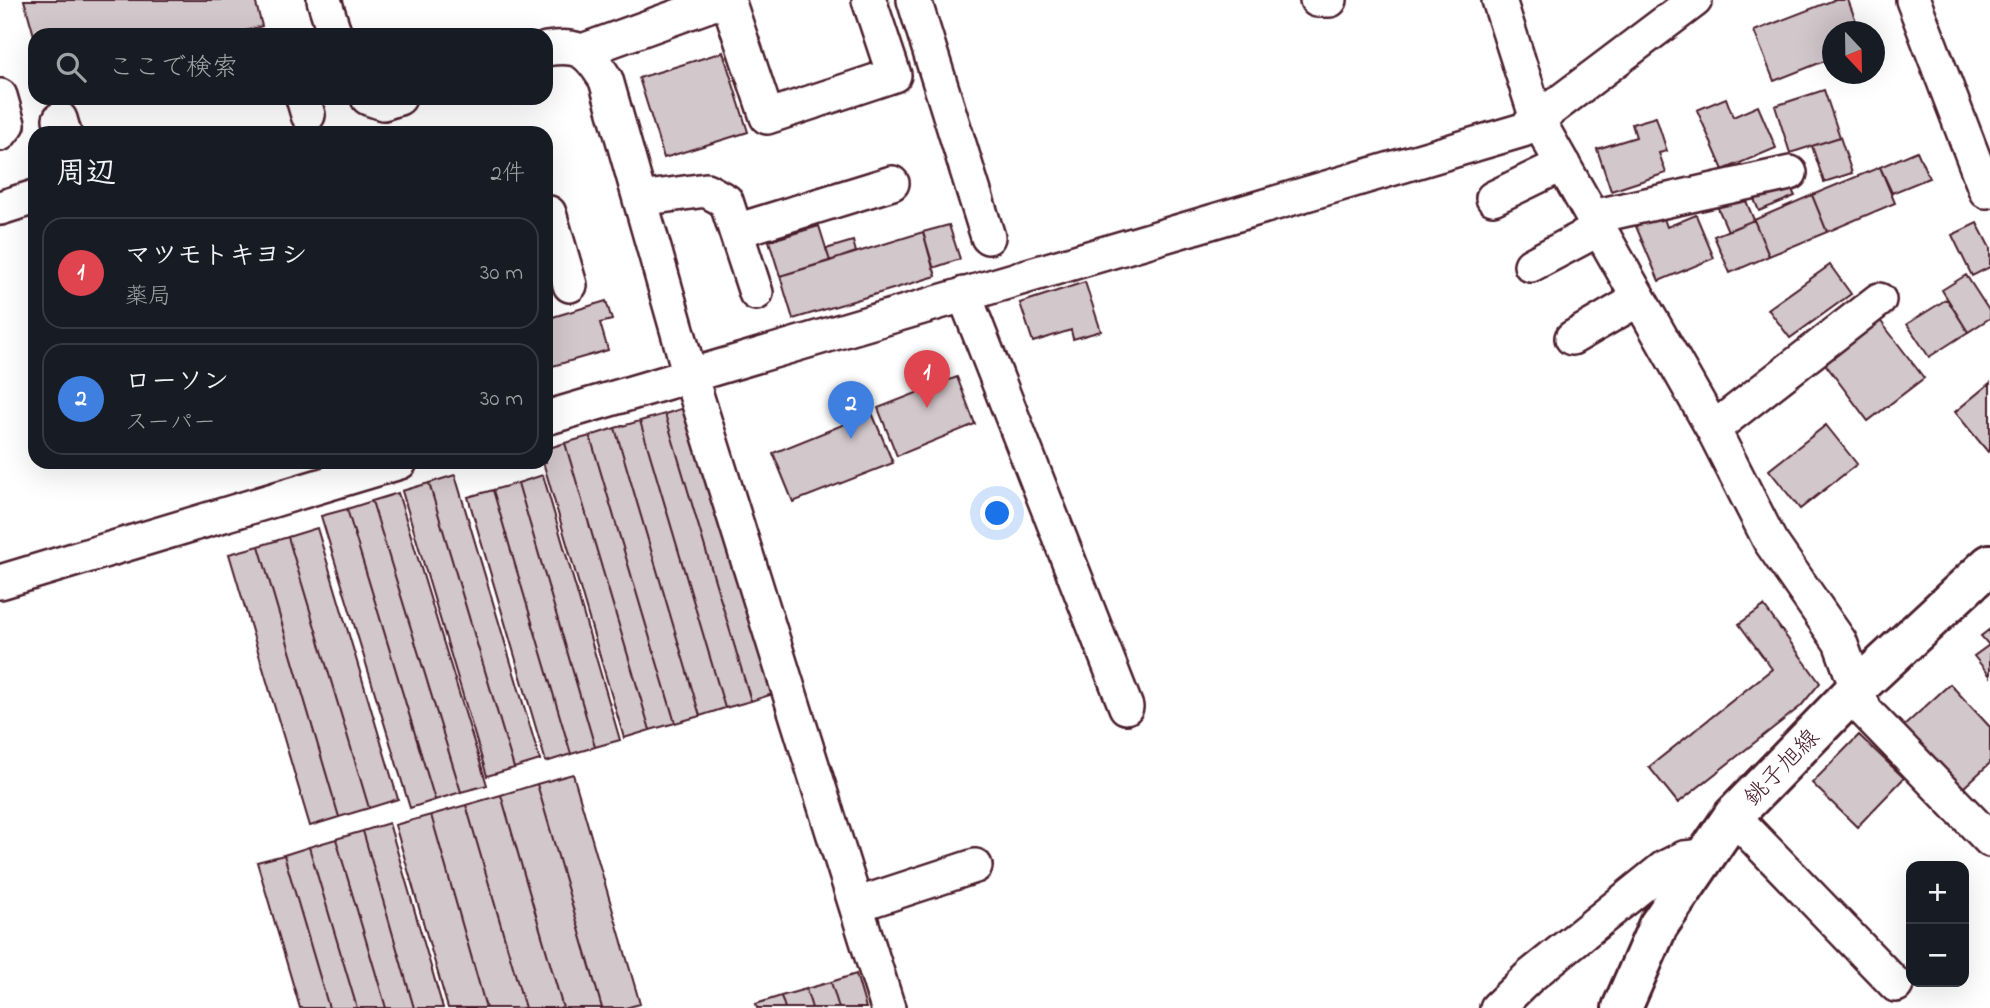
<!DOCTYPE html>
<html lang="ja">
<head>
<meta charset="utf-8">
<style>
	body { margin:0; font-family:"Indie Flower","Klee One",sans-serif; background:#242831; color:#f1f3f6 }
	.controls { position:absolute; right:21px; bottom:21px; display:grid; overflow:hidden; border-radius:14px; box-shadow:0 7px 28px #0002 }
	.controls button { width:63px; height:63px; display:grid; place-items:center; padding:0; border:0; border-bottom:2px solid #363941; background:#171b24; color:#f1f3f6; font:35px sans-serif }
	.compass { position:absolute; left:1822px; top:21px; width:63px; height:63px; border-radius:50%; background:#171b24; box-shadow:0 7px 28px #0002; rotate:158deg }
	.you { position:absolute; left:998px; top:514px; width:24px; height:24px; margin:-18px; border:5px solid #fff; border-radius:50%; background:#1a73e8; box-shadow:0 0 0 10px #1a73e833 }
	.badge { display:grid; place-items:center; width:46px; height:46px; border-radius:50%; background:#ea580c; color:#fff; font-size:23px; font-weight:700 }
	.pin { position:absolute; translate:-50% -58px; filter:drop-shadow(0 2px 4px #0008) }
	.pin::after { content:''; position:absolute; top:37px; width:24px; height:21px; background:inherit; clip-path:polygon(0 0,100% 0,50% 100%) }
	.list { margin:0; padding:0; list-style:none }
	h2 { display:flex; justify-content:space-between; align-items:center; height:91px; margin:0; padding:0 28px; font-size:30px }
	h2 small { font-size:23px; font-weight:400; color:#9ea1a6 }
	.list li { display:grid; grid-template-columns:46px 1fr auto; gap:21px; align-items:center; box-sizing:border-box; height:112px; margin:0 14px 14px; padding:0 14px; border:2px solid #363941; border-radius:21px }
	.list b { display:block; font-size:26px; white-space:nowrap }
	.list p { margin:0; font-size:23px; white-space:nowrap; color:#9ea1a6 }
	.list em { font-size:23px; font-style:normal; color:#9ea1a6 }
	.icon { flex:none; width:38px; height:38px; fill:none; stroke:currentColor; stroke-width:2; stroke-linecap:round; stroke-linejoin:round }
	.map { position:relative; flex:none; width:1990px; height:1008px; overflow:hidden }
	.search { position:absolute; background:#171b24; box-shadow:0 7px 28px #0002; left:28px; top:28px; width:525px; height:77px; display:flex; align-items:center; gap:18px; box-sizing:border-box; padding:0 24px; border-radius:21px; color:#9ea1a6; font-size:26px }
	.panel { position:absolute; background:#171b24; box-shadow:0 7px 28px #0002; left:28px; top:126px; width:525px; height:343px; border-radius:21px }
	.map>svg:first-child { display:block }
	.building { fill:#d2c7cb; stroke:#4a1f2b; stroke-width:2 }
	.lines { fill:none; stroke-linecap:round; stroke-linejoin:round }
	.minor-casing { stroke:#4a1f2b; stroke-width:38 }
	.major-casing { stroke:#4a1f2b; stroke-width:44 }
	.minor { stroke:#fff; stroke-width:33 }
	.major { stroke:#fff; stroke-width:38 }
	.labels { text-anchor:middle; stroke-width:5; stroke-linejoin:round; paint-order:stroke }
	.street-label { font-size:24px; fill:#4a1f2b; stroke:#fff }
</style>
</head>
<body>
<div class="map">
<svg width="1990" height="1008" viewBox="0 0 1990 1008">
	<rect width="100%" height="100%" fill="#fff"/>
	<filter id="ink" filterUnits="userSpaceOnUse"><feTurbulence type="fractalNoise" baseFrequency=".0143" numOctaves="2"/><feDisplacementMap in="SourceGraphic" scale="14" xChannelSelector="R" yChannelSelector="G"/><feConvolveMatrix kernelMatrix="1 2 1 2 8 2 1 2 1" color-interpolation-filters="sRGB"/></filter>
	<g filter="url(#ink)">
		<path class="building" d="M 24,0 L 255,0 L 262,26 L 232,35 L 35,35 L 35,39 Z
			M 1834,0 L 1848,0 L 1860,32 L 1832,32 L 1832,58 L 1774,81 L 1754,31 Z
			M 723,52 L 748,132 L 664,158 L 639,78 Z
			M 1824,90 L 1840,137 L 1790,153 L 1775,106 Z
			M 1726,98 L 1733,117 L 1758,106 L 1776,148 L 1723,170 L 1697,110 Z
			M 1656,117 L 1667,151 L 1659,153 L 1666,173 L 1611,191 L 1597,149 L 1636,137 L 1632,124 Z
			M 1840,137 L 1852,173 L 1824,182 L 1812,146 Z
			M 1917,151 L 1929,178 L 1892,193 L 1880,167 Z
			M 1880,167 L 1895,203 L 1827,232 L 1812,195 Z
			M 1789,184 L 1795,196 L 1759,211 L 1754,199 Z
			M 1741,189 L 1754,220 L 1728,231 L 1714,199 Z
			M 1812,195 L 1827,232 L 1769,256 L 1754,220 Z
			M 1662,213 L 1667,227 L 1696,215 L 1714,258 L 1659,281 L 1635,224 Z
			M 1754,220 L 1769,256 L 1730,273 L 1714,236 Z
			M 1977,223 L 1990,248 L 1990,267 L 1972,276 L 1952,235 Z
			M 949,225 L 960,259 L 933,268 L 923,232 Z
			M 819,226 L 830,261 L 780,276 L 769,241 Z
			M 923,232 L 936,276 L 793,319 L 780,276 Z
			M 853,241 L 856,252 L 830,261 L 826,249 Z
			M 1830,265 L 1851,294 L 1790,338 L 1768,309 Z
			M 1966,275 L 1990,312 L 1990,318 L 1968,332 L 1942,290 Z
			M 1085,282 L 1101,331 L 1073,339 L 1071,330 L 1033,342 L 1020,303 Z
			M 1947,299 L 1968,332 L 1929,357 L 1907,324 Z
			M 606,301 L 612,320 L 600,323 L 608,350 L 546,368 L 548,345 L 546,319 Z
			M 1879,319 L 1924,378 L 1868,421 L 1823,361 Z
			M 957,377 L 975,424 L 897,456 L 878,408 Z
			M 1990,383 L 1990,451 L 1988,452 L 1955,412 Z
			M 690,406 L 776,693 L 751,701 L 665,414 Z
			M 872,413 L 893,463 L 793,502 L 773,453 Z
			M 665,414 L 751,701 L 725,708 L 640,421 Z
			M 640,421 L 725,708 L 700,716 L 615,428 Z
			M 1826,425 L 1857,464 L 1800,509 L 1769,470 Z
			M 615,428 L 700,716 L 675,723 L 590,436 Z
			M 590,436 L 675,723 L 650,730 L 565,443 Z
			M 565,443 L 650,730 L 624,738 L 543,462 L 546,462 L 546,449 Z
			M 455,475 L 540,760 L 514,768 L 429,483 Z
			M 543,475 L 620,740 L 595,747 L 518,483 Z
			M 429,483 L 514,768 L 487,776 L 402,491 Z
			M 518,483 L 595,747 L 571,754 L 493,490 Z
			M 493,490 L 571,754 L 546,762 L 468,497 Z
			M 398,493 L 487,785 L 461,792 L 372,501 Z
			M 372,501 L 461,792 L 435,800 L 347,509 Z
			M 347,509 L 435,800 L 410,808 L 321,516 Z
			M 317,528 L 398,799 L 369,808 L 288,537 Z
			M 288,537 L 369,808 L 339,817 L 259,546 Z
			M 259,546 L 339,817 L 310,826 L 229,554 Z
			M 1764,606 L 1820,683 L 1801,706 L 1678,803 L 1649,767 L 1772,669 L 1739,624 Z
			M 1990,629 L 1990,676 L 1974,656 L 1989,645 L 1981,636 Z
			M 1950,684 L 1990,727 L 1990,763 L 1962,789 L 1904,726 Z
			M 1859,735 L 1904,778 L 1857,827 L 1812,783 Z
			M 573,774 L 640,1004 L 625,1008 L 602,1008 L 537,784 Z
			M 537,784 L 602,1008 L 563,1008 L 501,795 Z
			M 501,795 L 563,1008 L 525,1008 L 466,805 Z
			M 466,805 L 525,1008 L 486,1008 L 431,815 Z
			M 431,815 L 486,1008 L 448,1008 L 395,825 Z
			M 389,823 L 443,1008 L 414,1008 L 363,831 Z
			M 363,831 L 414,1008 L 386,1008 L 336,839 Z
			M 336,839 L 386,1008 L 357,1008 L 309,847 Z
			M 309,847 L 357,1008 L 329,1008 L 284,855 Z
			M 284,855 L 329,1008 L 300,1008 L 257,862 Z
			M 856,974 L 866,1008 L 839,1008 L 831,982 Z
			M 831,982 L 839,1008 L 812,1008 L 806,989 Z
			M 806,989 L 812,1008 L 785,1008 L 781,996 Z
			M 781,996 L 785,1008 L 757,1008 L 756,1004 Z"/>
		<g class="lines">
			<g class="minor-casing">
				<path id="minor" d="M 324,0 L 335,35
					M 728,0 L 767,117 L 894,75 L 869,0
					M 914,0 L 988,237
					M 1317,0 L 1330,0
					M 1499,0 L 1537,119 L 1713,429 L 1770,541 L 1840,642 L 1865,711 L 1990,840
					M 1913,0 L 1986,191 L 1990,190
					M 546,49 C 580,44 588,51 606,80 L 690,375 L 888,1008
					M 582,51 L 723,0
					M 0,96 L 8,124 L 0,134
					M 303,98 L 308,115
					M 368,98 L 383,103 L 399,98
					M 60,119 L 64,133
					M 1493,198 L 1563,164
					M 640,199 L 706,190 L 726,201 L 756,293
					M 0,208 L 35,197
					M 549,213 L 570,285
					M 1592,217 L 1790,173
					M 736,231 L 892,183
					M 1531,265 L 1599,229
					M 964,294 L 1126,707
					M 1572,338 L 1639,299
					M 546,418 L 1523,130 L 1695,0
					M 1713,429 L 1879,300
					M 0,582 L 400,462
					M 1733,816 L 1896,985
					M 856,905 L 975,866
					M 1497,1008 L 1529,977 L 1664,868 L 1684,858 L 1704,856"/>
			</g>
			<g class="major-casing">
				<path id="major" d="M 1622,1008 L 1658,926 L 1733,816 L 1858,687 L 1990,564"/>
			</g>
			<use href="#minor" class="minor"/>
			<use href="#major" class="major"/>
		</g>
	</g>
	<g class="labels">
		<g class="street-label">
			<text transform="translate(1781 767) rotate(-46)" y="8">銚子旭線</text>
		</g>
	</g>
</svg>
<div class="controls">
<button>+</button>
<button>−</button>
</div>
<svg class="compass" viewBox="-18 -18 36 36"><path d="M0-13l5 13h-10z" fill="#e53935"/><path d="M0 13l5-13h-10z" fill="#9ea1a6"/></svg>
<div class="you"></div>
<div class="pin badge" style="left:927px;top:408px;background:#e0444e">1</div>
<div class="pin badge" style="left:851px;top:439px;background:#3f7fe0">2</div>
<div class="search"><svg class="icon" aria-label="search" viewBox="0 0 24 24"><circle cx="10" cy="10" r="6"/><path d="M15 15l6 6"/></svg>ここで検索</div>
<section class="panel">
<h2>周辺<small>2件</small></h2>
<ul class="list">
<li><span class="badge" style="background:#e0444e">1</span><div><b>マツモトキヨシ</b><p>薬局</p></div><em>30 m</em></li>
<li><span class="badge" style="background:#3f7fe0">2</span><div><b>ローソン</b><p>スーパー</p></div><em>30 m</em></li>
</ul>
</section>
</div>
</body>
</html>
